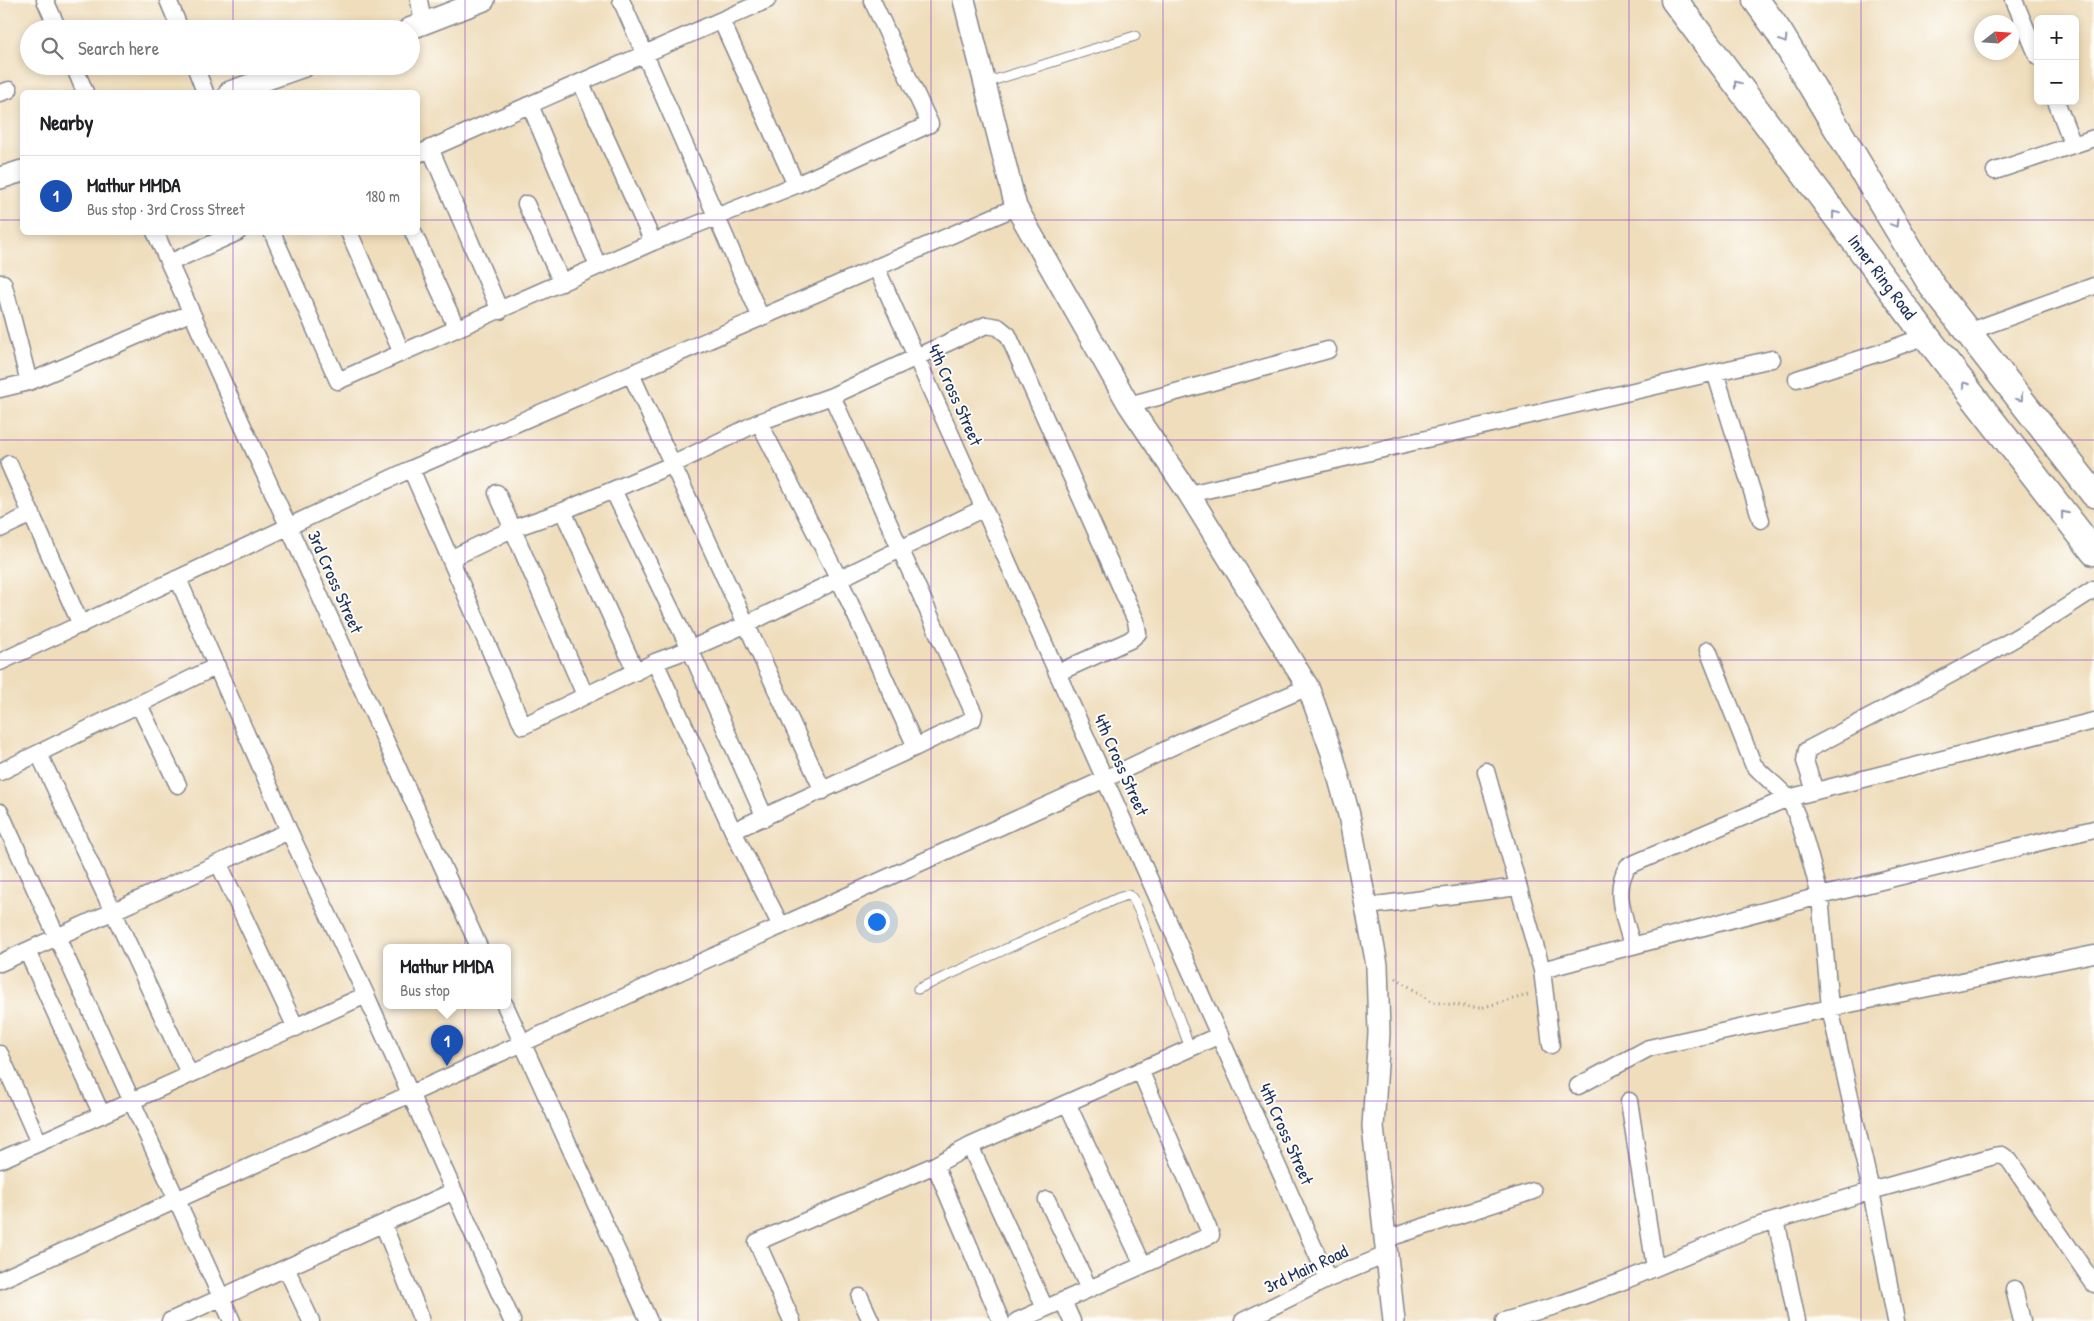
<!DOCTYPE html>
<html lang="en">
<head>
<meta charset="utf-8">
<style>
	body { margin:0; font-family:"Patrick Hand",sans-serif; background:#f6f6f6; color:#202124 }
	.controls { position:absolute; right:15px; top:15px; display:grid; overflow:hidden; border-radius:8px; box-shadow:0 2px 8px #0003 }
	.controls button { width:45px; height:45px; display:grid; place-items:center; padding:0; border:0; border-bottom:1px solid #e0e0e0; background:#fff; color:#202124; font:25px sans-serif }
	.compass { position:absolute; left:1974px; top:15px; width:45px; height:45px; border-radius:50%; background:#fff; box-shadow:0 2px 8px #0003; rotate:73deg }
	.you { position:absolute; left:876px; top:921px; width:18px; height:18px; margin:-12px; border:4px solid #fff; border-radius:50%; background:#1a73e8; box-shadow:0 0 0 8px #1a73e833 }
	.badge { display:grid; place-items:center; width:32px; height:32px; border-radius:50%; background:#b5179e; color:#fff; font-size:16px; font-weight:700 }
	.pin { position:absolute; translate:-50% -41px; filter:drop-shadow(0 1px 2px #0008) }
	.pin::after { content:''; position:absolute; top:26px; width:18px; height:15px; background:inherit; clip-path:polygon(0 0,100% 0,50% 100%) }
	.popup { position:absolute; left:383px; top:944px; width:128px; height:65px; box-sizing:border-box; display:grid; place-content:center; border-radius:8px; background:#fff; filter:drop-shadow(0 1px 4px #0005); font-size:16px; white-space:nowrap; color:#757577 }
	.popup b { font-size:19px; color:#202124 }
	.popup::after { content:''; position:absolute; left:50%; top:100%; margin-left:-10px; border:10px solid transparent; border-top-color:#fff }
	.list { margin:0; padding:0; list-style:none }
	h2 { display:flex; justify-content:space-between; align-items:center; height:65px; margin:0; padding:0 20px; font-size:21px }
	h2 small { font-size:16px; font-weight:400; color:#757577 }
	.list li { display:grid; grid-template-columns:32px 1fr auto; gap:15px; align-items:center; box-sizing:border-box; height:80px; padding:0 20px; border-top:1px solid #e0e0e0 }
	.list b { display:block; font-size:19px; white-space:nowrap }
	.list p { margin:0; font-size:16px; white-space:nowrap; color:#757577 }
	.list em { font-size:16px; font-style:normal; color:#757577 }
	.icon { flex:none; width:28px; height:28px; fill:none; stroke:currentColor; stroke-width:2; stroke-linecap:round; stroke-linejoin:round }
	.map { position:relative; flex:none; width:2094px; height:1321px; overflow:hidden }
	.search { position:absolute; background:#fff; box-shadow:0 2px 8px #0003; left:20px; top:20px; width:400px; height:55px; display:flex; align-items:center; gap:12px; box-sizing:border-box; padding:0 18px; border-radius:28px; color:#757577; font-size:19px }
	.panel { position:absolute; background:#fff; box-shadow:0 2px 8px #0003; left:20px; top:90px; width:400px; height:145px; border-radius:8px }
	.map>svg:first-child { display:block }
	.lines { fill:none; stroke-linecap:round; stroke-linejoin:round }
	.service-casing { stroke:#85868c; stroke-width:11 }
	.minor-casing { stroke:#85868c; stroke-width:19 }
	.tertiary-casing { stroke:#85868c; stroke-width:24 }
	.primary-casing { stroke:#85868c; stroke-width:29 }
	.path { stroke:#85868c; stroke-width:3; stroke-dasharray:1 4; stroke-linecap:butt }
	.service { stroke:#fff; stroke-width:9 }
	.minor { stroke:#fff; stroke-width:16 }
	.tertiary { stroke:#fff; stroke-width:21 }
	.primary { stroke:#fff; stroke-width:26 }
	.oneway { stroke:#8d97ae }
	.grid { fill:none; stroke:#7b2cbf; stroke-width:1; stroke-opacity:0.55 }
	.labels { text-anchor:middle; stroke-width:4; stroke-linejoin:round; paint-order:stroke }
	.street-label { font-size:18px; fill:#1b2f5e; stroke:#fdfcf7 }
</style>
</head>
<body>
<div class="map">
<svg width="2094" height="1321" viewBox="0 0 2094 1321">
	<rect width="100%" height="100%" fill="#fdfcf7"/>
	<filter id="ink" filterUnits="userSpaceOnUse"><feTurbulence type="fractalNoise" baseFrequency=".02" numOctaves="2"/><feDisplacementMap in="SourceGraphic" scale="10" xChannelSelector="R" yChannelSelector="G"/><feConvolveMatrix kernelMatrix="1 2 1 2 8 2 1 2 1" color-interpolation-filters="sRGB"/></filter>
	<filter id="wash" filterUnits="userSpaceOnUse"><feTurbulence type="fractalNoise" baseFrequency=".0096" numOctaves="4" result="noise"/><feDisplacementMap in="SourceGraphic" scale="20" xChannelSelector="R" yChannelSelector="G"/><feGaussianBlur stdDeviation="1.12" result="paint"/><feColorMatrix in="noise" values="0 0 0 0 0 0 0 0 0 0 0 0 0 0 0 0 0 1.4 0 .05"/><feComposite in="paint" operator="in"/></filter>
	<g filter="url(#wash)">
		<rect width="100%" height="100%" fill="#efddbb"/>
	</g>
	<g filter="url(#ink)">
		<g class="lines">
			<g class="service-casing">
				<path id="service" d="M 985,83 L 1135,36
					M 918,989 L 1118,898 L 1128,895 L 1133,898 L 1140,913 L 1190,1048"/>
			</g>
			<g class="minor-casing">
				<path id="minor" d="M 45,0 L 58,29
					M 168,0 L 180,29
					M 419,0 L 423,24
					M 621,0 L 761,318
					M 2014,0 L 2038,57
					M 722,22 L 796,185
					M 74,66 L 85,92
					M 195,66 L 205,92
					M 581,83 L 653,242
					M 0,93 L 9,90
					M 2056,101 L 2073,145
					M 530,105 L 598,266
					M 430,148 L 500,311
					M 418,154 L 767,0
					M 1995,171 L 2094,138
					M 526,204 L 562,283
					M 155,232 L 479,947
					M 272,232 L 338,381 L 653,242 L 796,185 L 930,124 L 872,0
					M 349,232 L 401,351
					M 413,232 L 457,329
					M 169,263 L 238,232
					M 876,267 L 1328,1279
					M 0,283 L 3,283 L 7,297 L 29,382 L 0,389
					M 1968,332 L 2094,286
					M 1715,372 L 1761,520
					M 631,374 L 823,791
					M 1797,379 L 1882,352 L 1926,336
					M 29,382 L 190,313
					M 832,396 L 986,325 L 998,327 L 1008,335 L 1136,621 L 1138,633 L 1130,640 L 1057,673
					M 1129,405 L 1328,350
					M 9,464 L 81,625
					M 411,469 L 523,726 L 655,662
					M 613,490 L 690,649 L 655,662 L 733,831 L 781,926
					M 497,493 L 585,695
					M 1189,494 L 1772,359
					M 563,511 L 636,672
					M 0,529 L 32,514
					M 450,559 L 512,529 L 563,511 L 674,464 L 759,422
					M 178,579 L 289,831 L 366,995 L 512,1321
					M 1708,650 L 1753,764 C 1763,776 1776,785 1787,797 C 1800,812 1814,874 1820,896 L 2094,829
					M 0,662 L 411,469 L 1016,207
					M 139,705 L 178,785
					M 39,754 L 190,1075
					M 1486,771 L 1542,970 L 1551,1045
					M 0,772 L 217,666
					M 1815,791 L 1805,761 L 1807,750 C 1904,699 2003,650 2094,589
					M 0,812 L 232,1321
					M 765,818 L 690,649 L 747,624 L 984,508
					M 733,831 L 916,747 L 839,579 L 759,422 L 832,396 L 974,714 L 973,719 L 916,747
					M 219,864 L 296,1028
					M 1368,906 L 1518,887
					M 1632,945 C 1625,919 1612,890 1628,866 L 1788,798 L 2094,721
					M 27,951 L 102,1115
					M 0,963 L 289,831
					M 505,1005 L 649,1321
					M 0,1054 L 39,1143 L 366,995
					M 1578,1086 L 1649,1048 L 1830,1008 L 2094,954
					M 1629,1101 L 1655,1268
					M 1067,1103 L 1143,1265
					M 970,1146 L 1045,1308
					M 0,1160 L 39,1143
					M 935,1165 L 1001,1321
					M 1047,1200 L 1089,1289
					M 1776,1220 L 1797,1321
					M 383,1224 L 421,1318
					M 1386,1239 L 1533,1191
					M 286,1268 L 311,1321
					M 0,1280 L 1105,779 L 1188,739 L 1308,687
					M 2014,1289 L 2022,1321
					M 860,1297 L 871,1321
					M 1063,1301 L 1072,1321
					M 170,1321 L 454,1191
					M 792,1321 L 757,1242 L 935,1165 L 970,1146 L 1220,1035
					M 1017,1321 L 1211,1235 L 1140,1070
					M 1243,1321 L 1328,1279 L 1386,1255
					M 1504,1321 L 1555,1306 L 1621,1282 L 1751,1228 L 1871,1191 L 1830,1008 L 1820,896 L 1542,970
					M 1896,1321 L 1871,1191 L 1994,1156 L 2002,1155 L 2009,1160 L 2094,1284"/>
			</g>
			<g class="tertiary-casing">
				<path id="tertiary" d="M 964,0 L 1016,207 L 1129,405 L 1189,494 L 1308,687 L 1332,753 L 1349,815 L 1377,965 L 1379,1033 L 1373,1127 L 1394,1321
					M 409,29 L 484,0
					M 230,92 L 304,66
					M 0,178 L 22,171"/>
			</g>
			<g class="primary-casing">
				<path id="primary" d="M 1674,0 L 1926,336 L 2094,552
					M 1756,0 L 1779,32 L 1932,286 L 2094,494"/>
			</g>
			<path class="path" d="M 1396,978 L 1432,1002 L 1480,1008 L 1528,995"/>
			<use href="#service" class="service"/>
			<use href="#minor" class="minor"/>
			<use href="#tertiary" class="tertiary"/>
			<use href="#primary" class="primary"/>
		</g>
		<defs><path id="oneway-chevron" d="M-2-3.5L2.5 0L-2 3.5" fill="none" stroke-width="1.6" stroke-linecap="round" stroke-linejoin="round" transform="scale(1.25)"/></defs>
		<g class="oneway">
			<use href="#oneway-chevron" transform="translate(1784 40) rotate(59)"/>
			<use href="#oneway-chevron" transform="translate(1737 84) rotate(-127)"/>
			<use href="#oneway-chevron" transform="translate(1835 214) rotate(-127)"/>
			<use href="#oneway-chevron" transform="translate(1895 224) rotate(59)"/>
			<use href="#oneway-chevron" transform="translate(1965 385) rotate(-128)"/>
			<use href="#oneway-chevron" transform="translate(2020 398) rotate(52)"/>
			<use href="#oneway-chevron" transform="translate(2064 514) rotate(-128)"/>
		</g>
	</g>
	<path class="grid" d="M 233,0 L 233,29M 465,0 L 465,1321M 698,0 L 698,1321M 931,0 L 931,1321M 1163,0 L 1163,1321M 1396,0 L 1396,1321M 1629,0 L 1629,1321M 1861,0 L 1861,1321M 233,66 L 233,92M 0,220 L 22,220M 418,220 L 2094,220M 233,232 L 233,1321M 0,440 L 2094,440M 0,660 L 2094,660M 0,881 L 2094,881M 0,1101 L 2094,1101"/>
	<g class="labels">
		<g class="street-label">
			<text transform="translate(1882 277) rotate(53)" y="6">Inner Ring Road</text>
			<text transform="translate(955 395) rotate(66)" y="6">4th Cross Street</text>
			<text transform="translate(335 582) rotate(66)" y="6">3rd Cross Street</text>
			<text transform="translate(1121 765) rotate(66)" y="6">4th Cross Street</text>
			<text transform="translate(1286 1134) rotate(66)" y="6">4th Cross Street</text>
			<text transform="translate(1306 1269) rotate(-25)" y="6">3rd Main Road</text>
		</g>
	</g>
</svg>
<div class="controls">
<button>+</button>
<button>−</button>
</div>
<svg class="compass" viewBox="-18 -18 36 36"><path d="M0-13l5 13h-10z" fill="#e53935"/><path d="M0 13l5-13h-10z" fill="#757577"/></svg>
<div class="you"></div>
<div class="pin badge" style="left:447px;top:1066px;background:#1a4fb4">1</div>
<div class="popup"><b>Mathur MMDA</b>Bus stop</div>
<div class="search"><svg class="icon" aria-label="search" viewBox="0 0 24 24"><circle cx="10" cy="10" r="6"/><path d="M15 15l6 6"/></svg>Search here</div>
<section class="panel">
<h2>Nearby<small></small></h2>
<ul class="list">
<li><span class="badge" style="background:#1a4fb4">1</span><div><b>Mathur MMDA</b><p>Bus stop · 3rd Cross Street</p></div><em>180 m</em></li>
</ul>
</section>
</div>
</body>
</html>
